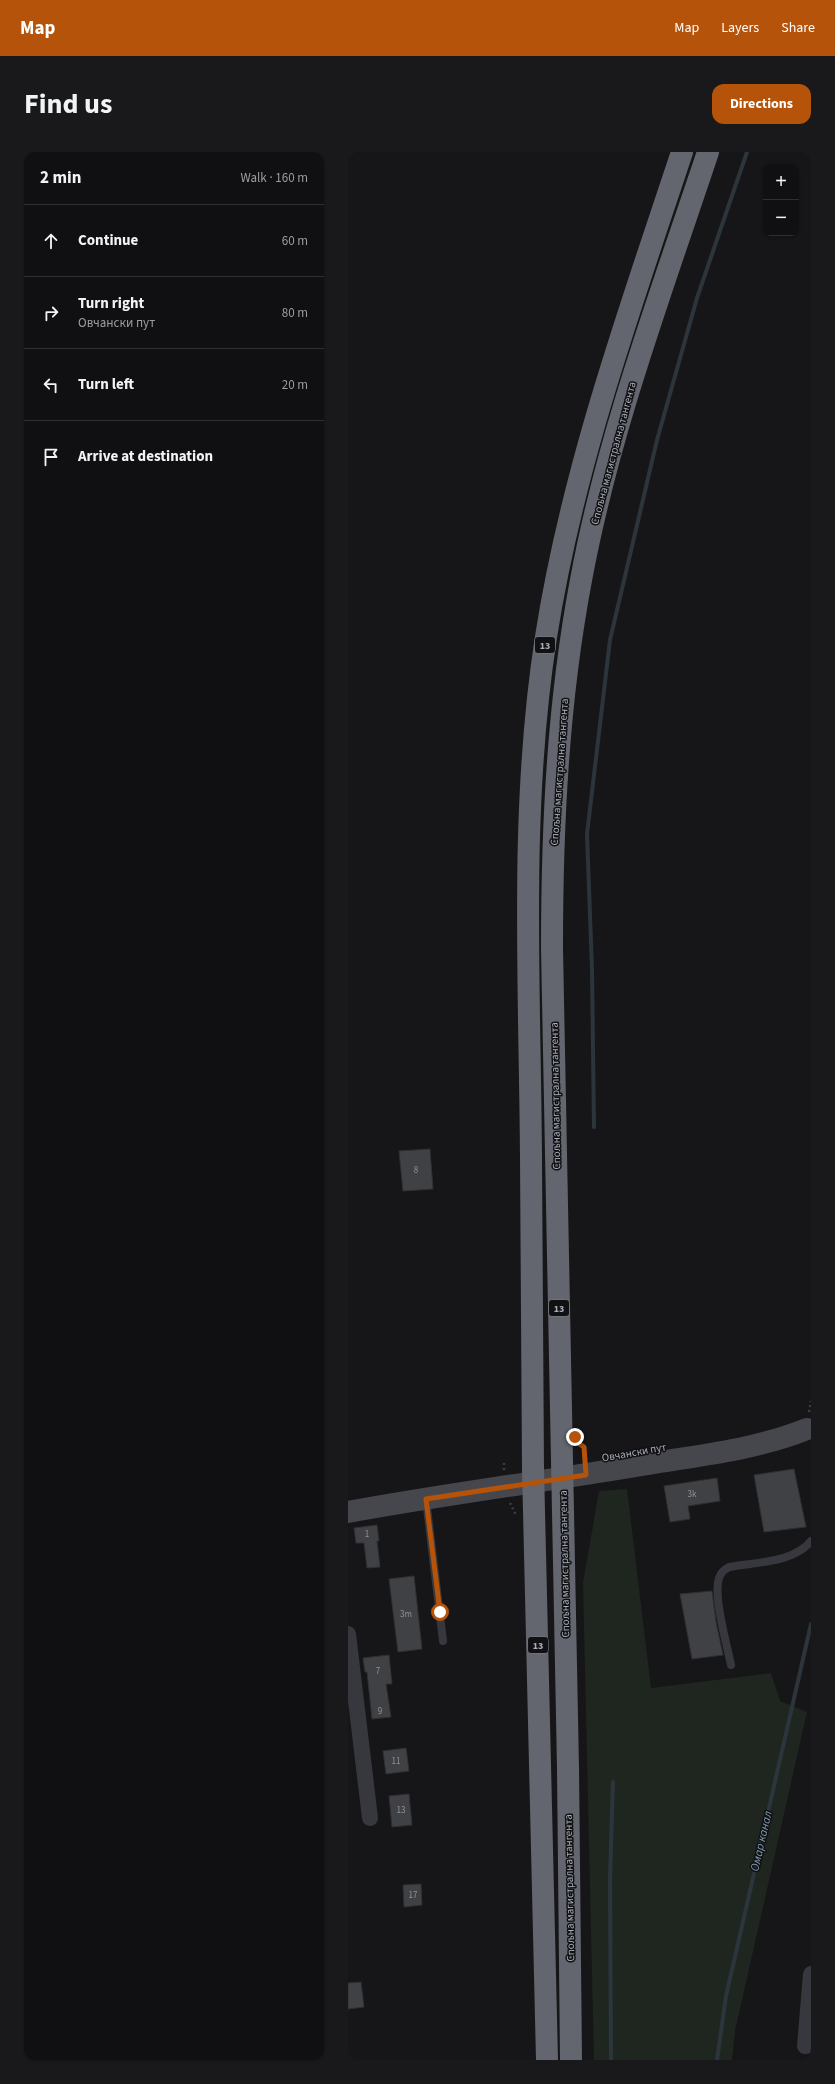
<!DOCTYPE html>
<html lang="en">
<head>
<meta charset="utf-8">
<style>
	body { margin:0; font-family:"Source Sans 3",sans-serif; background:#19191b; color:#f1f3f6 }
	.controls { position:absolute; right:12px; top:12px; display:grid; overflow:hidden; border-radius:8px; box-shadow:0 1px 3px #0004 }
	.controls button { width:36px; height:36px; display:grid; place-items:center; padding:0; border:0; border-bottom:1px solid #303032; background:#101012; color:#f1f3f6; font:20px sans-serif }
	.stop { position:absolute; width:12px; height:12px; margin:-9px; border:3px solid #b45309; border-radius:50%; background:#fff }
	.stop.end { background:#b45309; border-color:#fff; box-shadow:0 1px 4px #0008 }
	.list { margin:0; padding:0; list-style:none }
	h2 { display:flex; justify-content:space-between; align-items:center; height:52px; margin:0; padding:0 16px; font-size:17px }
	h2 small { font-size:13px; font-weight:400; color:#9c9d9f }
	.list li { display:grid; grid-template-columns:26px 1fr auto; gap:12px; align-items:center; box-sizing:border-box; height:72px; padding:0 16px; border-top:1px solid #303032 }
	.list b { display:block; font-size:15px; white-space:nowrap }
	.list p { margin:0; font-size:13px; white-space:nowrap; color:#9c9d9f }
	.list em { font-size:13px; font-style:normal; color:#9c9d9f }
	.icon { flex:none; width:22px; height:22px; fill:none; stroke:currentColor; stroke-width:2; stroke-linecap:round; stroke-linejoin:round }
	.map { position:relative; flex:none; width:463px; height:1908px; overflow:hidden; border-radius:12px }
	header { display:flex; align-items:center; gap:24px; box-sizing:border-box; height:56px; padding:0 20px; background:#b45309; color:#fff }
	header strong { font-size:19px }
	nav { display:flex; gap:22px; margin-inline-start:auto; font-size:14px }
	.intro { display:flex; align-items:center; justify-content:space-between; box-sizing:border-box; height:96px; padding:0 24px }
	h1 { margin:0; font-size:28px }
	.button { padding:10px 18px; border-radius:12px; background:#b45309; color:#fff; font-size:14px; font-weight:700 }
	main { display:flex; gap:24px; padding:0 24px }
	aside { flex:1; background:#101012; border-radius:12px; box-shadow:0 1px 3px #0004 }
	.map>svg:first-child { display:block }
	.green { fill:#1e261f }
	.lines { fill:none; stroke-linecap:round; stroke-linejoin:round }
	.stream { stroke:#2c353c; stroke-width:4 }
	.building { fill:#404145; stroke:#303034 }
	.path { stroke:#3d3f44; stroke-width:2.5; stroke-dasharray:2 3; stroke-linecap:butt }
	.lane { stroke:#37383d; stroke-width:8 }
	.street { stroke:#37383d; stroke-width:16 }
	.secondary { stroke:#45474d; stroke-width:22 }
	.highway { stroke:#63666e; stroke-width:22 }
	.route { stroke:#b45309; stroke-width:5 }
	.labels { text-anchor:middle; stroke-width:3; stroke-linejoin:round; paint-order:stroke }
	.number-label { font-size:9px; fill:#8e929b }
	.shield { fill:#111113; stroke:#7b7e86; stroke-width:1 }
	.shield-label { font-size:10px; font-weight:bold; fill:#a8adb8 }
	.street-label { font-size:11px; fill:#a8adb8; stroke:#111113 }
	.water-label { font-size:12px; font-style:italic; fill:#7f9bb3; stroke:#111113 }
</style>
</head>
<body>
<header>
<strong>Map</strong>
<nav><a>Map</a><a>Layers</a><a>Share</a></nav>
</header>
<div class="intro"><h1>Find us</h1><a class="button">Directions</a></div>
<main>
<aside>
<h2>2 min<small>Walk · 160 m</small></h2>
<ul class="list">
<li><svg class="icon" aria-label="ahead" viewBox="0 0 24 24"><path d="M12 20V5M6 11l6-6 6 6"/></svg><div><b>Continue</b></div><em>60 m</em></li>
<li><svg class="icon" aria-label="right" viewBox="0 0 24 24"><path d="M7 20v-9h11M14 6l5 5-5 5"/></svg><div><b>Turn right</b><p>Овчански пут</p></div><em>80 m</em></li>
<li><svg class="icon" aria-label="left" viewBox="0 0 24 24"><path d="M17 20v-9H6M10 6l-5 5 5 5"/></svg><div><b>Turn left</b></div><em>20 m</em></li>
<li><svg class="icon" aria-label="arrive" viewBox="0 0 24 24"><path d="M6 21V4h12l-3 4 3 4H6"/></svg><div><b>Arrive at destination</b></div></li>
</ul>
</aside>
<div class="map">
<svg width="463" height="1908" viewBox="0 0 463 1908">
	<rect width="100%" height="100%" fill="#161618"/>
	<path class="green" d="M 279,1337 L 303,1536 L 423,1521 L 432,1549 L 459,1560 L 387,1879 L 384,1908 L 246,1908 L 235,1431 L 251,1339 Z"/>
	<g class="lines">
		<path class="stream" d="M 246,975 L 244,817 L 239,682 L 262,488 L 309,288 L 349,146 L 399,0
			M 263,1908 L 262,1727 L 265,1630
			M 369,1908 L 378,1844 L 463,1472"/>
	</g>
	<path class="building" d="M 82,997 L 85,1037 L 55,1039 L 51,999 Z
		M 446,1317 L 458,1375 L 416,1380 L 406,1323 Z
		M 369,1326 L 372,1349 L 340,1354 L 342,1367 L 322,1370 L 316,1334 Z
		M 29,1373 L 31,1389 L 29,1389 L 32,1415 L 19,1416 L 16,1391 L 8,1391 L 6,1376 Z
		M 66,1424 L 74,1497 L 50,1500 L 41,1427 Z
		M 364,1439 L 368,1470 L 375,1503 L 344,1507 L 332,1442 Z
		M 41,1503 L 44,1532 L 38,1532 L 43,1565 L 24,1567 L 19,1520 L 17,1520 L 15,1506 Z
		M 58,1596 L 61,1619 L 38,1622 L 35,1599 Z
		M 61,1642 L 64,1673 L 44,1675 L 41,1644 Z
		M 73,1732 L 74,1753 L 56,1755 L 55,1733 Z
		M 13,1830 L 16,1855 L 0,1857 L 0,1831 Z"/>
	<g class="lines">
		<path class="path" d="M 461,1260 L 463,1249
			M 230,1291 L 236,1295 L 236,1305
			M 156,1318 L 156,1311
			M 162,1351 L 168,1363"/>
		<path class="lane" d="M 78,1347 L 95,1489
			M 383,1513 C 379,1493 365,1444 371,1426 C 373,1420 376,1418 381,1415 C 407,1410 446,1411 463,1389"/>
		<path class="street" d="M 0,1482 L 22,1666
			M 463,1822 L 457,1894 L 463,1893"/>
		<path class="secondary" d="M 0,1360 C 103,1341 208,1328 312,1310 C 361,1302 412,1296 459,1277"/>
		<path class="highway" d="M 199,1908 C 195,1711 189,1514 185,1317 C 184,1214 184,1110 183,1007 C 182,833 171,658 198,485 C 224,318 281,160 334,0
			M 223,1908 L 220,1616 L 204,796 C 204,672 210,550 233,428 C 260,282 313,141 360,0"/>
	</g>
	<g class="lines">
		<path class="route" d="M 92,1460 L 78,1347 L 238,1323 L 236,1295 L 230,1291 L 227,1285"/>
	</g>
	<g class="labels">
		<g class="number-label">
			<text x="68" y="1021">8</text>
			<text x="344" y="1345">3k</text>
			<text x="19" y="1385">1</text>
			<text x="58" y="1465">3m</text>
			<text x="30" y="1522">7</text>
			<text x="32" y="1562">9</text>
			<text x="48" y="1612">11</text>
			<text x="53" y="1661">13</text>
			<text x="65" y="1746">17</text>
		</g>
		<g class="shield">
			<rect x="187" y="485" width="20" height="16" rx="3"/>
			<rect x="201" y="1148" width="20" height="16" rx="3"/>
			<rect x="180" y="1485" width="20" height="16" rx="3"/>
		</g>
		<g class="shield-label">
			<text x="197" y="497">13</text>
			<text x="211" y="1160">13</text>
			<text x="190" y="1497">13</text>
		</g>
		<g class="street-label">
			<text transform="translate(265 301) rotate(-75)" y="4">Спољна магистрална тангента</text>
			<text transform="translate(211 620) rotate(-86)" y="4">Спољна магистрална тангента</text>
			<text transform="translate(207 944) rotate(-91)" y="4">Спољна магистрална тангента</text>
			<text transform="translate(286 1300) rotate(-10)" y="4">Овчански пут</text>
			<text transform="translate(216 1412) rotate(-91)" y="4">Спољна магистрална тангента</text>
			<text transform="translate(221 1736) rotate(-91)" y="4">Спољна магистрална тангента</text>
		</g>
		<g class="water-label">
			<text transform="translate(413 1689) rotate(-77)" y="4">Омар канал</text>
		</g>
	</g>
</svg>
<div class="controls">
<button>+</button>
<button>−</button>
</div>
<div class="stop" style="left:92px;top:1460px"></div>
<div class="stop end" style="left:227px;top:1285px"></div>
</div>
</main>
</body>
</html>
